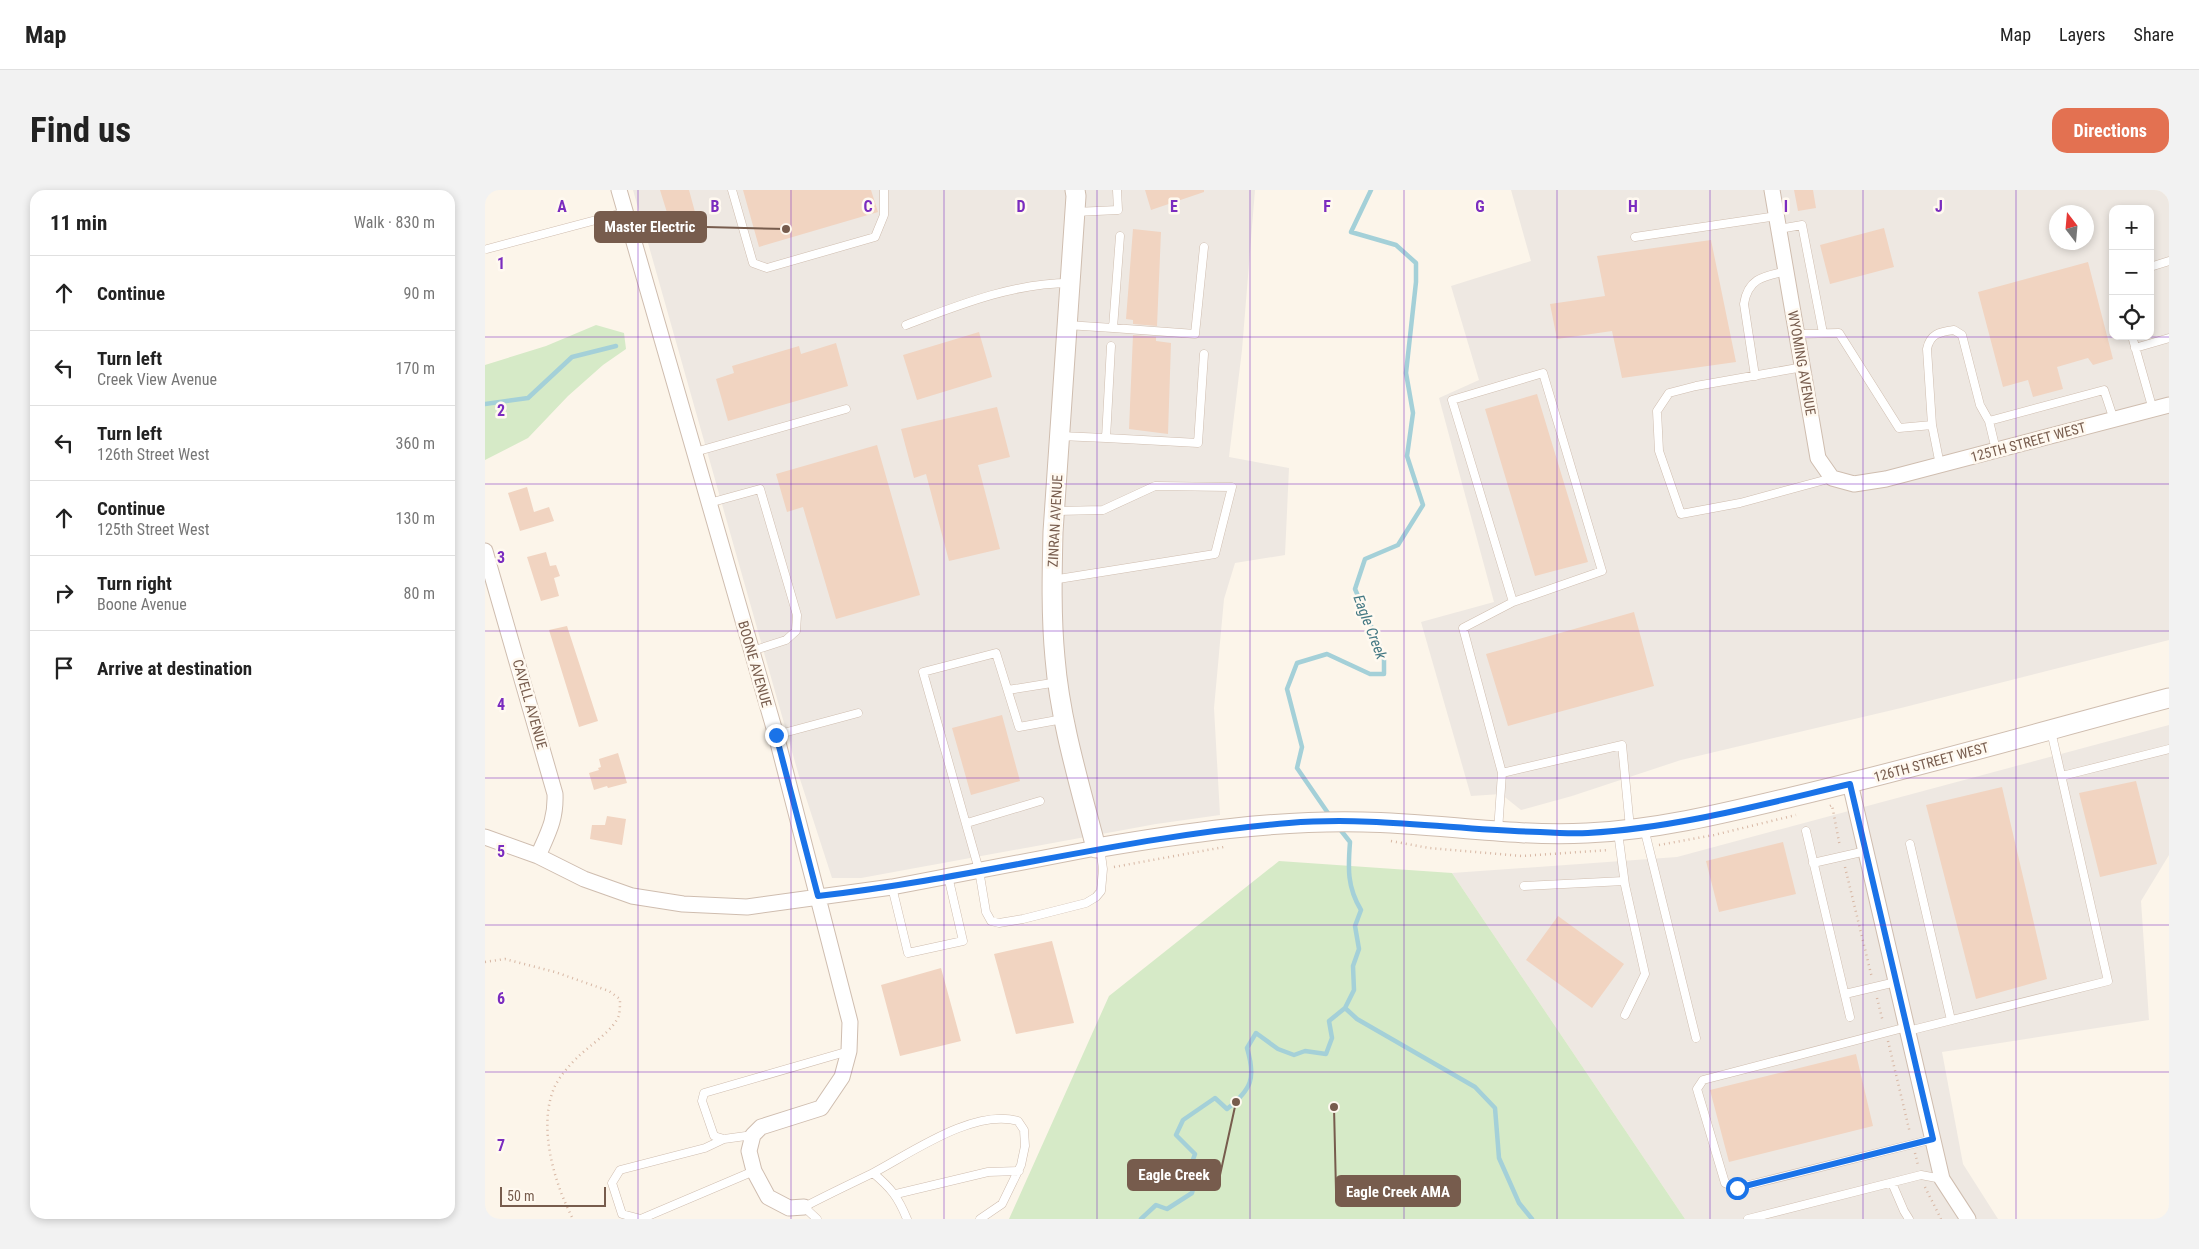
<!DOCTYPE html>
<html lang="en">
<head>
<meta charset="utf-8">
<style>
	body { margin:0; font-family:"Roboto Condensed",sans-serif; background:#f2f2f2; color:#222 }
	.controls { position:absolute; right:15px; top:15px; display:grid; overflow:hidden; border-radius:10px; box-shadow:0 2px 8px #0003 }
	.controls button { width:45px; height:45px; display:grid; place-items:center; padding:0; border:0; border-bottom:1px solid #e0e0e0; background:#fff; color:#222; font:25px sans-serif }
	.compass { position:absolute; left:1564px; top:15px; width:45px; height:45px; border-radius:50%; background:#fff; box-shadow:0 2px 8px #0003; rotate:344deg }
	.scale { position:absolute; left:15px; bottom:12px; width:106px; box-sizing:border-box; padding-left:5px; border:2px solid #775c4d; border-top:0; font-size:14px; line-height:18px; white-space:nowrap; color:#775c4d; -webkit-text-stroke:4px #fff9f0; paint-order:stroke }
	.stop { position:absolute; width:15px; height:15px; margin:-11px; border:4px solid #1a73e8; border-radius:50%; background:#fff }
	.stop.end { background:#1a73e8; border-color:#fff; box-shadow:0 1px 5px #0008 }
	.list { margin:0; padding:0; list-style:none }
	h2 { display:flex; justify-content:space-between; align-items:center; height:65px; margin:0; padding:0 20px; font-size:21px }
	h2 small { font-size:16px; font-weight:400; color:#767676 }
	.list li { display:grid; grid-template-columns:32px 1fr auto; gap:15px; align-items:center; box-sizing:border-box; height:75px; padding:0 20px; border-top:1px solid #e0e0e0 }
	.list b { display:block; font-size:19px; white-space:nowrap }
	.list p { margin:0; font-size:16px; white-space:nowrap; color:#767676 }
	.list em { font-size:16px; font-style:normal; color:#767676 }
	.icon { flex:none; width:28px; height:28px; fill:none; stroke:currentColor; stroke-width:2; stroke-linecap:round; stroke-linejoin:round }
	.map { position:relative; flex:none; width:1684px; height:1029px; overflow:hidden; border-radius:15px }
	header { display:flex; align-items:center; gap:30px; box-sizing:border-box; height:70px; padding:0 25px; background:#fff; border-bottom:1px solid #e0e0e0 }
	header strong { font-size:24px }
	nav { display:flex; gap:28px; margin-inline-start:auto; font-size:18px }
	.intro { display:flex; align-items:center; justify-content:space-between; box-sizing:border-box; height:120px; padding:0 30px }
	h1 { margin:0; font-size:35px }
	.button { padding:12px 22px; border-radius:15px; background:#e37151; color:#fff; font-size:18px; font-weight:700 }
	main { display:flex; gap:30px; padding:0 30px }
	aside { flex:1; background:#fff; border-radius:15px; box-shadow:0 2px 8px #0003 }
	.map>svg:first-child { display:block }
	.industrial { fill:#eee8e2; fill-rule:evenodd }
	.green { fill:#d6eac7 }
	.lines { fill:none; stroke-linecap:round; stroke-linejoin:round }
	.stream { stroke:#a4d0d8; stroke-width:4.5 }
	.building { fill:#f1d4c1 }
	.service-casing { stroke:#cfbdaf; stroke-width:9 }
	.minor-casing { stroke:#cfbdaf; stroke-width:17 }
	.tertiary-casing { stroke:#cfbdaf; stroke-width:21 }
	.path { stroke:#d7b7a4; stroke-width:2.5; stroke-dasharray:1 4; stroke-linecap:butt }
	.service { stroke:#fff; stroke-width:8 }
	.minor { stroke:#fff; stroke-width:15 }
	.tertiary { stroke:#fff; stroke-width:19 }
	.route { stroke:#1a73e8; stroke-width:6 }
	.grid { fill:none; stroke:#7b2cbf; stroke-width:1; stroke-opacity:0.55 }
	.labels { text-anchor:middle; stroke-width:5; stroke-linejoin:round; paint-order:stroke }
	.street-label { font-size:14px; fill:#775c4d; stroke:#fff9f0 }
	.water-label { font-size:15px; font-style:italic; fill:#437883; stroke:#fff9f0 }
	.grid-label { font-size:16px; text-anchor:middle; font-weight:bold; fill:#7b2cbf; stroke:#fff9f0; stroke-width:5; stroke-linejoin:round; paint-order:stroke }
	.leader { fill:none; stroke:#775c4d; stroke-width:2 }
	.callout-dot { fill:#775c4d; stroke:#fff9f0; stroke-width:2 }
	.callout { fill:#775c4d; stroke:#775c4d; stroke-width:2 }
	.callout-label { font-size:15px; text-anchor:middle; font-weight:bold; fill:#fff }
</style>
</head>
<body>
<header>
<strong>Map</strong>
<nav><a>Map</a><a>Layers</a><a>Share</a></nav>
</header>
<div class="intro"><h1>Find us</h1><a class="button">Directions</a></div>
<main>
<aside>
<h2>11 min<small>Walk · 830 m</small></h2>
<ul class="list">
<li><svg class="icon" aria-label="ahead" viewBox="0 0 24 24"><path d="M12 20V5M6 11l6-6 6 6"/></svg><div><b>Continue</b></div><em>90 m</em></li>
<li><svg class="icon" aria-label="left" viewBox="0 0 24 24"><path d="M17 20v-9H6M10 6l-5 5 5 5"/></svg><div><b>Turn left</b><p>Creek View Avenue</p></div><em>170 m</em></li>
<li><svg class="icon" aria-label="left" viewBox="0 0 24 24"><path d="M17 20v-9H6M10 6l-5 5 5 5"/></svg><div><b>Turn left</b><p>126th Street West</p></div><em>360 m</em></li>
<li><svg class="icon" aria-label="ahead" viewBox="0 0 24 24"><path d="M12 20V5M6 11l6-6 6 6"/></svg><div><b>Continue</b><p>125th Street West</p></div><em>130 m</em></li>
<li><svg class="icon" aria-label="right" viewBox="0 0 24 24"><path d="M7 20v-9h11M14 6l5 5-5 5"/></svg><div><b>Turn right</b><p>Boone Avenue</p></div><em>80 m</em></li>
<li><svg class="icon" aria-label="arrive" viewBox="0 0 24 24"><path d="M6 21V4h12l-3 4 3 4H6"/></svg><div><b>Arrive at destination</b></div></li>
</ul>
</aside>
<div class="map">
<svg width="1684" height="1029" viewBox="0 0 1684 1029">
	<rect width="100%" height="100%" fill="#fcf5ea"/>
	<path class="industrial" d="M 148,0 L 770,0 L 757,160 L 744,267 L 804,278 L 800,365 L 750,373 L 739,409 L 729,518 L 735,625 L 671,634 L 376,688 L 347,688 L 314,586 Z
		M 1026,0 L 1684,0 L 1684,450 L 1416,518 L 1196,570 L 1087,606 L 1036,620 L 1016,604 L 986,606 L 936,432 L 1009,412 L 954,208 L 994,190 L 966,96 L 1046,71 ZM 1628,19 L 1665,19 L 1665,146 L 1628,146 ZM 1572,22 L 1602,22 L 1602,52 L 1572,52 Z
		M 1684,535 L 1684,665 L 1656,711 L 1664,830 L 1457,862 L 1478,974 L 1513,1029 L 1200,1029 L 967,683 L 1192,667 Z"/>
	<path class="green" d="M 111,135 L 139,143 L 141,159 L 118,175 L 83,206 L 43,248 L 0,270 L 0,175 L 61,156 Z
		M 794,671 L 967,683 L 1200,1029 L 524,1029 L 624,806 Z"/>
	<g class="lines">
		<path class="stream" d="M 0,214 L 43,208 L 87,167 L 131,156
			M 845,626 L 812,578 L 817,557 L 802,499 L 812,473 L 842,464 L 885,484 L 899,484 L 899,466 L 870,399 L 880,369 L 913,355 L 938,315 L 922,266 L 928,223 L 921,183 L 931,92 L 931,73 L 911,55 L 866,42 L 886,0
			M 860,818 L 872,829 L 990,897 L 1010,918 L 1014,968 L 1034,1013 L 1047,1029
			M 656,1029 L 671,1015 L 682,1019 L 707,1003 L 712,984 L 706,975 L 710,964 L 691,945 L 698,930 L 730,908 L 742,919 C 767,899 771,888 762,858 L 771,843 L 793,859 L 809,865 L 820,861 L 841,864 L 847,848 L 844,831 L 860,818 L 869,800 L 868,776 L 874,759 L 870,736 L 876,720 C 862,697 863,678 865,652 L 854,638"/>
	</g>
	<path class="building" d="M 175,0 L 204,0 L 210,22 L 184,29 Z
		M 258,0 L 386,0 L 393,22 L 274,57 Z
		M 660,0 L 719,0 L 719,2 L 666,20 Z
		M 1309,0 L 1328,0 L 1331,18 L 1313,21 Z
		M 1399,38 L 1409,77 L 1345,94 L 1335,55 Z
		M 648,39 L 676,42 L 672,136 L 648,134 L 648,130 L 641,129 Z
		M 1226,50 L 1251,172 L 1137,188 L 1127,141 L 1072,149 L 1065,114 L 1120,106 L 1112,66 Z
		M 1603,72 L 1628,169 L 1608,175 L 1603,168 L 1572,177 L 1578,199 L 1548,207 L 1543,190 L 1518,197 L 1493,102 Z
		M 494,142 L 507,187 L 432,210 L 418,165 Z
		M 648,145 L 671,147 L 671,151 L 686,153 L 683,244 L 644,239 Z
		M 351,153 L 363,196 L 243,231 L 231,189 L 249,183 L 247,176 L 314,156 L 316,164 Z
		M 1052,204 L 1103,372 L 1050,386 L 1000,219 Z
		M 512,217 L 525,267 L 493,275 L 515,359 L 464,371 L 441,284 L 429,288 L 416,239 Z
		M 392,255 L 435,405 L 351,429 L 318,317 L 302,322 L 291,284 Z
		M 42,297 L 49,322 L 64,317 L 69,331 L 35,341 L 23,303 Z
		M 61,362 L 65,376 L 71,375 L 75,386 L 69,388 L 74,406 L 56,411 L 42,367 Z
		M 1149,422 L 1169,496 L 1023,536 L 1001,464 Z
		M 82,436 L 113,531 L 94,537 L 64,440 Z
		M 517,525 L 535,591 L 486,605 L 467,538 Z
		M 133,563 L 142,593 L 123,598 L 122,596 L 109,600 L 104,583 L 114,580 L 113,578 L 116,577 L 114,569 Z
		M 1651,591 L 1672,674 L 1615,687 L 1594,603 Z
		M 1517,597 L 1562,789 L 1491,809 L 1441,615 Z
		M 122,626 L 141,629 L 137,655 L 105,649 L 107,635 L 120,635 Z
		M 1298,652 L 1311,704 L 1234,722 L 1221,671 Z
		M 1073,726 L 1139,774 L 1107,818 L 1041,770 Z
		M 567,751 L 589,833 L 531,844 L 509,764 Z
		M 456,778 L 476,851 L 415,866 L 396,795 Z
		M 1371,864 L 1388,936 L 1244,972 L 1225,900 Z"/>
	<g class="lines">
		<g class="service-casing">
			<path id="service" d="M 247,0 L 268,73 L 282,78 L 390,47 L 399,25 L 399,0
				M 590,22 L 633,20 L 632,0
				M 1294,39 L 1317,35 L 1338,143
				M 1150,47 L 1292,26
				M 2,59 L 141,22
				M 1665,77 L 1684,71
				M 421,135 C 474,115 528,93 585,93
				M 582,135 L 628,138 L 635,46
				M 628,138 L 710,144 L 719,57
				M 1313,144 L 1354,143 L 1414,238 L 1447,235 L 1455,275
				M 1647,146 L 1668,220
				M 1650,158 L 1684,148
				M 1318,177 L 1211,196 L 1184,203 L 1172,221 L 1174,261 L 1196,324 L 1255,313 L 1347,288
				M 1270,186 L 1259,114 C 1263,88 1279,86 1302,81
				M 1447,235 L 1442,159 C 1445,144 1454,142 1469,140 L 1477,145 L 1495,215 L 1504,231
				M 575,246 L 621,248 L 626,156
				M 621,248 L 713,253 L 719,164
				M 1511,260 L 1504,231 L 1619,200 L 1629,230
				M 210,262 L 361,219
				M 224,313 L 275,299 L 312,425 L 311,441 L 301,450 L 267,461
				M 567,390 L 730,364 L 747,297 L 670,296 L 618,320 L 571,321
				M 523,500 L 573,492
				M 578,529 L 534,537 L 511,463 L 438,482 L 494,680 L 501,722 L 506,731 L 514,733 L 538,729 L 601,713 L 611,707 L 616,701 L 618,679 L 615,657
				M 291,545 L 373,523
				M 1017,583 L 1137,555 L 1145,638
				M 1577,586 L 1684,559
				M 482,633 L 555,611
				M 1159,638 L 1211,848
				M 1013,641 L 1017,583 L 978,438 L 1028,412 L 967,210 L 1058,183 L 1117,381 L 1028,412
				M 1321,641 L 1365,827
				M 1133,642 L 1140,695 L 1160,784 L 1140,825
				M 1425,654 L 1466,830
				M 1328,673 L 1381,661
				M 1039,696 L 1139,691
				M 407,697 L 423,763 L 478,751 L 463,686
				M 1360,804 L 1411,792
				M 1422,837 L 1218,890 L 1212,899 L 1240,993 L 1252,998 L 1448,949
				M 1423,841 L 1623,791 L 1566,541
				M 268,945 L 239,949 L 229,946 L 217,911 L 219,903 L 364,861
				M 239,949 L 220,958 L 135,980 L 127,993 L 137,1024 L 156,1029 L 269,981
				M 388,983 C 406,998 413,1007 422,1029
				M 1407,993 L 1419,1021 L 1424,1029
				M 411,1004 L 503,982 L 534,981
				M 332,1029 L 319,1017 C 342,1005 365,994 388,983 C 426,963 489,918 533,931 L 539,940 L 540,956 L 536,975 L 517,1014 L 495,1029
				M 1263,1029 L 1436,985 L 1457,989"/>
		</g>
		<g class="minor-casing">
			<path id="minor" d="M 134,0 L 291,545 L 365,832 L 364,861 L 357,887 L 336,918 L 276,937 L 268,945 L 264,961 L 269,981 L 283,1007 L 304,1018 L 319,1017
				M 1287,0 L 1333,268 L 1347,288 L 1369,294 L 1401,289 L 1684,215
				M 0,361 L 70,604 C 71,630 63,643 53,666
				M 1365,593 L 1457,989 L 1483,1029
				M 0,647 L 53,666 L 99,689 L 147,706 L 198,714 L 262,717 L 407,697 L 611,658"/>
		</g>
		<g class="tertiary-casing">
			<path id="tertiary" d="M 590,0 L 591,6 L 568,342 C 567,384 566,426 570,468 C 575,531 595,596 611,658 C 699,643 788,630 878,632 C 952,633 1027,647 1102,643 C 1171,640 1240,623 1307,607 C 1434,577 1559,541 1684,508"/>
		</g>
		<path class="path" d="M 1345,616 L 1347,615 L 1355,657
			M 906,651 L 944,658 L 1037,666 L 1124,660
			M 1174,655 L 1229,645 L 1311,625
			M 629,677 L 739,657
			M 1360,677 L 1387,788
			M 0,772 L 20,769 L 70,782 L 124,801 L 135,809 C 135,814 135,820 134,825 C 129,840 105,855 94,866 C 86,873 75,886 70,896 C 52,935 69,993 88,1029
			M 1392,808 L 1398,832
			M 1403,851 L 1425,943
			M 1430,963 L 1433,975
			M 1440,997 L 1456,1029"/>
		<use href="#service" class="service"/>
		<use href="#minor" class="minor"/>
		<use href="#tertiary" class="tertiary"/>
	</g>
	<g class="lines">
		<path class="route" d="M 291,545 L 333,706 C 491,688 645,646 804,633 C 888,626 972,640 1055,642 C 1071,643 1087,644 1103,643 C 1191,638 1279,614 1365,594 L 1448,949 L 1252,998"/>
	</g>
	<path class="grid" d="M 153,0 L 153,1029M 306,0 L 306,1029M 459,0 L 459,1029M 612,0 L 612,1029M 765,0 L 765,1029M 919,0 L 919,1029M 1072,0 L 1072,1029M 1225,0 L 1225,1029M 1378,0 L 1378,1029M 1531,0 L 1531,1029M 0,147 L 1684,147M 0,294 L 1684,294M 0,441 L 1684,441M 0,588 L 1684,588M 0,735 L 1684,735M 0,882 L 1684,882"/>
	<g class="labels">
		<g class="street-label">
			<text transform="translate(1317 173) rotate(80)" y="5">WYOMING AVENUE</text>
			<text transform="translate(1543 252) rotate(-15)" y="5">125TH STREET WEST</text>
			<text transform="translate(570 331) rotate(-87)" y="5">ZINRAN AVENUE</text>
			<text transform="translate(270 474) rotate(74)" y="5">BOONE AVENUE</text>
			<text transform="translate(45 514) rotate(74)" y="5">CAVELL AVENUE</text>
			<text transform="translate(1446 572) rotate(-15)" y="5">126TH STREET WEST</text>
		</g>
		<g class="water-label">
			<text transform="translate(885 437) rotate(69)" y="5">Eagle Creek</text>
		</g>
	</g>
	<g class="grid-label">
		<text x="77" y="22">A</text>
		<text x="230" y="22">B</text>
		<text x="383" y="22">C</text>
		<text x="536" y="22">D</text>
		<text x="689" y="22">E</text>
		<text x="842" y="22">F</text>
		<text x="995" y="22">G</text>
		<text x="1148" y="22">H</text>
		<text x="1301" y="22">I</text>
		<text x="1454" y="22">J</text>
		<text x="16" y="79">1</text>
		<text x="16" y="226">2</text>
		<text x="16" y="373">3</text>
		<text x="16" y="520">4</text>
		<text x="16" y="667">5</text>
		<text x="16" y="814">6</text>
		<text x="16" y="961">7</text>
	</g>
	<path class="leader" d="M301 39L221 37M751 912L735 985M849 917L851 1001"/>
	<g class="callout-dot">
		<circle cx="301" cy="39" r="5"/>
		<circle cx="751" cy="912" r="5"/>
		<circle cx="849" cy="917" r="5"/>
	</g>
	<g class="callout">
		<rect x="110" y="22" width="111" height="30" rx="5"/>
		<rect x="643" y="970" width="92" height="30" rx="5"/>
		<rect x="851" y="986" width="124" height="30" rx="5"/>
	</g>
	<g class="callout-label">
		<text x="165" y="42">Master Electric</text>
		<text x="689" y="990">Eagle Creek</text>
		<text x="913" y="1007">Eagle Creek AMA</text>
	</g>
</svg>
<div class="controls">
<button>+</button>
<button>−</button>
<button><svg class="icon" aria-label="locate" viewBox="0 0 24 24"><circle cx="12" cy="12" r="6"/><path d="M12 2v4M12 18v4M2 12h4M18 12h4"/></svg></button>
</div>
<svg class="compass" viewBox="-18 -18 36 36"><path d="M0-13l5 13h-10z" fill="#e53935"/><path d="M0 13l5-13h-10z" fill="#767676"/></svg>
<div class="scale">50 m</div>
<div class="stop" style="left:1252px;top:998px"></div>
<div class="stop end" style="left:291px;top:545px"></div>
</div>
</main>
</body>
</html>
